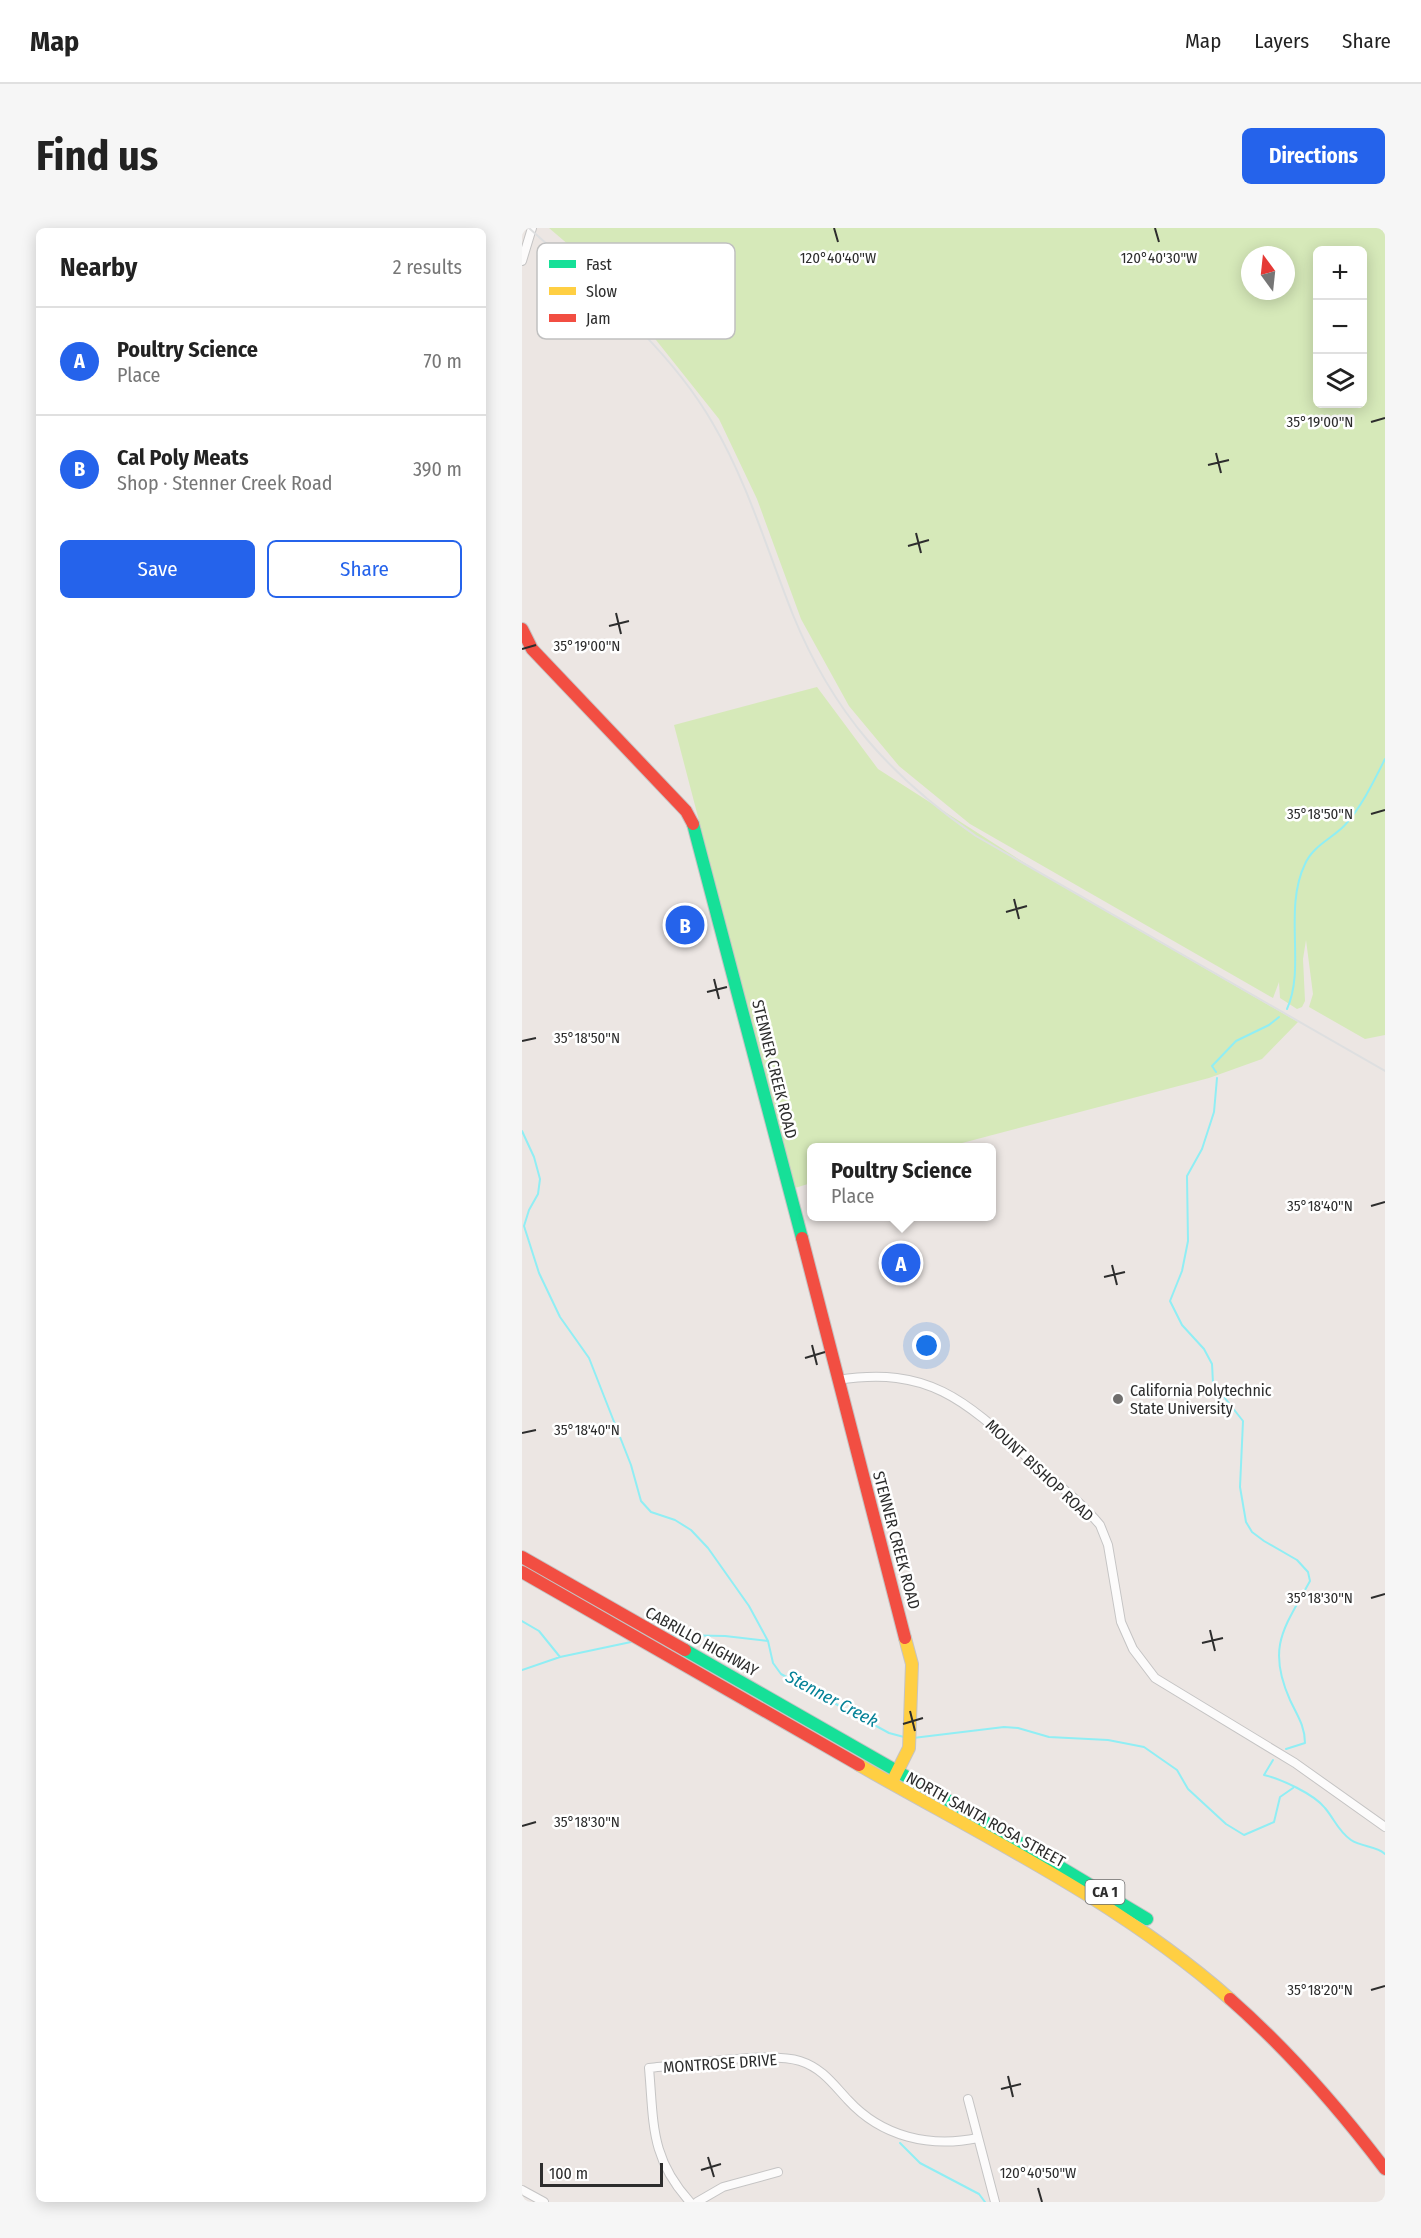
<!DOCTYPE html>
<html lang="en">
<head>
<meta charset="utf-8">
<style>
	body { margin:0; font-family:"Fira Sans Condensed",sans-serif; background:#f6f6f6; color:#222 }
	.controls { position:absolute; right:18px; top:18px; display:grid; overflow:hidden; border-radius:9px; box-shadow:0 3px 15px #0003 }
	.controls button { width:54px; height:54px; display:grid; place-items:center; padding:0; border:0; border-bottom:2px solid #e0e0e0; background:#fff; color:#222; font:30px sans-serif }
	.compass { position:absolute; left:719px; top:18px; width:54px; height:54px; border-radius:50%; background:#fff; box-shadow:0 3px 15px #0003; rotate:345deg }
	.scale { position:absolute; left:18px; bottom:15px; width:123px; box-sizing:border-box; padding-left:6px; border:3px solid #2d2d2d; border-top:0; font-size:16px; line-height:21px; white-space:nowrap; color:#2d2d2d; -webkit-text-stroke:4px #fff; paint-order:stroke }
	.you { position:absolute; left:405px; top:1118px; width:21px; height:21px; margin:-15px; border:4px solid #fff; border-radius:50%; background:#1a73e8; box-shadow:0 0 0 9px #1a73e833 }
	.badge { display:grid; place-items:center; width:39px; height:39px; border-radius:50%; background:#2563eb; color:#fff; font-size:20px; font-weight:700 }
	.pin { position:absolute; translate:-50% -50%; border:3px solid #fff; box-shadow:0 2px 6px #0006 }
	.popup { position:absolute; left:285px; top:915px; width:189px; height:78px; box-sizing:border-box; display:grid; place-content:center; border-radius:9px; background:#fff; filter:drop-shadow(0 2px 4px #0005); font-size:20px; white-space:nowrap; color:#767676 }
	.popup b { font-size:22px; color:#222 }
	.popup::after { content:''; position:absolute; left:50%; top:100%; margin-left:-12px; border:12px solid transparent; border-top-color:#fff }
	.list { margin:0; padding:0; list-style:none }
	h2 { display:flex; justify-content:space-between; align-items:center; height:78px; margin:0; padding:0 24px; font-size:26px }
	h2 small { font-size:20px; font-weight:400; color:#767676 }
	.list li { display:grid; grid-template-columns:39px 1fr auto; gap:18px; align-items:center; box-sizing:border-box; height:108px; padding:0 24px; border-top:2px solid #e0e0e0 }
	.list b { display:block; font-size:22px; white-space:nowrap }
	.list p { margin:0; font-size:20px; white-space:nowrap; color:#767676 }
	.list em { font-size:20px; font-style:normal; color:#767676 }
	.actions { display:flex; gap:12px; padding:18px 24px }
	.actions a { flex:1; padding:14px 0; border:2px solid #2563eb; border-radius:9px; text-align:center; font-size:21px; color:#2563eb }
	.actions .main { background:#2563eb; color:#fff }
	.icon { flex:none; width:33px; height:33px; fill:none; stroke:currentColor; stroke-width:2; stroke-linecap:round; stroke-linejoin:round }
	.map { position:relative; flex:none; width:863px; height:1974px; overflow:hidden; border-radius:9px }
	header { display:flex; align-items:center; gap:36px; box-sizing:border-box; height:84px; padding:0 30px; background:#fff; border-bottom:2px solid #e0e0e0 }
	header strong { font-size:28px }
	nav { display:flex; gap:33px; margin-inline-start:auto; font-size:21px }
	.intro { display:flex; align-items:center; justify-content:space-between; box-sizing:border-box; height:144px; padding:0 36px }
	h1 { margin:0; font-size:42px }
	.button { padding:15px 27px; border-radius:9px; background:#2563eb; color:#fff; font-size:21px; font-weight:700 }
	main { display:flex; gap:36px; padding:0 36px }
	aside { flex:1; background:#fff; border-radius:9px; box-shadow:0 3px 15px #0003 }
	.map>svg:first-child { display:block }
	.green { fill:#d6e9b9; fill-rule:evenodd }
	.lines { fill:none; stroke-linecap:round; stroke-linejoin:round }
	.stream { stroke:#90eef4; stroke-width:2 }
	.street-casing { stroke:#c5c4c4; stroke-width:10 }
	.fast-casing { stroke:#c5c4c4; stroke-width:14 }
	.slow-casing { stroke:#c5c4c4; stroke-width:14 }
	.jam-casing { stroke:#c5c4c4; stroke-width:14 }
	.street { stroke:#fcfbfb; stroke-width:8 }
	.fast { stroke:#16e098; stroke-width:12 }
	.slow { stroke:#ffcf43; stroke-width:12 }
	.jam { stroke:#f24e42; stroke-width:12 }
	.rail { stroke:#dedfe0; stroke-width:2 }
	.ticks { fill:none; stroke:#2d2d2d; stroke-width:2 }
	.poi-dot { fill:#706e6d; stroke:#fff; stroke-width:2 }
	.labels { text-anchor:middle; stroke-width:5; stroke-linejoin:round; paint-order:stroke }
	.shield { fill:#fff; stroke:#6c6c6c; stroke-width:1.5 }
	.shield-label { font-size:15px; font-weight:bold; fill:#2d2d2d }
	.street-label { font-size:16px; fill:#2d2d2d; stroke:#fff }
	.poi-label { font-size:16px; fill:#2d2d2d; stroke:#fff; text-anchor:start }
	.water-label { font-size:18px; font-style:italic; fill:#038197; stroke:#fff }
	.key { fill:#fff; stroke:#c0c0c0; stroke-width:1.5 }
	.key-label { font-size:16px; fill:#2d2d2d }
	.ticks-label { font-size:15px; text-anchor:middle; fill:#2d2d2d; stroke:#fff; stroke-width:5; stroke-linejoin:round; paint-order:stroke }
</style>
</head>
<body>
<header>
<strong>Map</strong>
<nav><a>Map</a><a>Layers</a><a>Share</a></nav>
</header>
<div class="intro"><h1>Find us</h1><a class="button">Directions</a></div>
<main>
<aside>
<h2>Nearby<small>2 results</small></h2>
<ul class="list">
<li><span class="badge">A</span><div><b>Poultry Science</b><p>Place</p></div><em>70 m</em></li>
<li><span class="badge">B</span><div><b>Cal Poly Meats</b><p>Shop · Stenner Creek Road</p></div><em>390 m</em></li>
</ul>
<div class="actions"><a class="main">Save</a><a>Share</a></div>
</aside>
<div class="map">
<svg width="863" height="1974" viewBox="0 0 863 1974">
	<rect width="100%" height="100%" fill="#ece6e3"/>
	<path class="green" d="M 27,0 L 863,0 L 863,807 L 843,811 L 787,779 L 791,766 L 784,712 L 781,731 L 783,773 L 780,779 L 775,781 L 758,770 L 757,754 L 751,770 L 448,596 L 377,538 L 327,478 L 279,391 L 235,271 L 197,191 L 83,48 ZM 796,22 L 840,22 L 840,176 L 796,176 ZM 728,27 L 764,27 L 764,63 L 728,63 Z
		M 295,459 L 356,541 L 523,648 L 776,794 L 740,831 L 687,850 L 425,919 L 289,920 L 289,955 L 273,960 L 152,497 Z"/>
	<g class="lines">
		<path class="stream" d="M 765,781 C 784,739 761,682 783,636 C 791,618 809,611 822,598 C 839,580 852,553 863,531
			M 694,844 L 690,838 L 714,813 L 747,797 L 757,789
			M 695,850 L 692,884 L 680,921 L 665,948 L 666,1013 L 660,1043 L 648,1073 L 660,1097 L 682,1121 L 690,1136 L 691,1155 L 721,1193 L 718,1259 L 724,1294 L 730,1304 L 742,1313 L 775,1332 L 786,1344 L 788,1353 C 763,1399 744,1418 768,1472 C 775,1487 783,1498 783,1515 L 764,1521
			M 0,903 L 12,929 L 18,951 L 16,966 L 7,982 L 2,998 L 17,1045 L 38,1089 L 67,1130 L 109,1237 L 119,1273 L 129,1284 L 153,1292 L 169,1302 L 186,1320 L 227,1378 L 246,1413 L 251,1435 L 259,1446 L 367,1505 L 382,1509
			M 0,1393 L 17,1403 L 38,1429
			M 150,1407 L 203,1408 L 246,1413
			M 0,1442 L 38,1429 L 109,1414
			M 391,1510 L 482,1499 L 496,1500 L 527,1509 L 586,1512 L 622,1519 L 655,1542 L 666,1561 L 704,1596 L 722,1607 L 752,1594 L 758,1569 L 771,1560
			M 751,1532 L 742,1547 C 759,1551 792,1566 803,1580 C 813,1592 816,1603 829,1612 C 839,1619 855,1618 863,1626
			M 378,1915 L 398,1935 L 457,1966 L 463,1974"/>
		<g class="street-casing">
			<path id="street" d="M 0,33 L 10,0
				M 316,1152 C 409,1137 446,1175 510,1234 C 533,1254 558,1273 578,1297 L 586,1317 L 599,1394 L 611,1421 L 633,1450 L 773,1535 L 863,1599
				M 446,1871 L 473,1974
				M 0,1962 L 22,1974
				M 168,1974 C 128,1930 132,1896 127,1840 C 163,1837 247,1823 278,1833 C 300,1840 311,1856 326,1872 C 360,1909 408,1920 456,1910
				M 175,1974 L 201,1959 L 256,1944"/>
		</g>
		<g class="fast-casing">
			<path id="fast" d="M 171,596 L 280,1010
				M 163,1422 L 443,1582 L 625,1691"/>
		</g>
		<g class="slow-casing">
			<path id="slow" d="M 337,1537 C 463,1609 598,1674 708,1771
				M 372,1550 L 387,1520 L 390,1436 L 383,1410"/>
		</g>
		<g class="jam-casing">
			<path id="jam" d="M 0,401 L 10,421 L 164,583 L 171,596
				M 280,1010 L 383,1410
				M 0,1329 L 163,1422
				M 0,1344 L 337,1537
				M 708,1771 C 766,1822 816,1879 863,1941"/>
		</g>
		<use href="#street" class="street"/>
		<use href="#fast" class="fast"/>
		<use href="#slow" class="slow"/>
		<use href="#jam" class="jam"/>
		<path class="rail" d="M 7,0 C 72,59 145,117 190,194 C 226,255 245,322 271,387 C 311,485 368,548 454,608 L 863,843"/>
	</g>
	<path class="ticks" d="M 312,0 L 316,14M 633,0 L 637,14M 849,194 L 863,190M 694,225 L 699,245M 686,237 L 707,232M 394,305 L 399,325M 386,318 L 407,312M 94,385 L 99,406M 87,398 L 107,393M 0,421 L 14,417M 849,586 L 863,582M 492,671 L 497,691M 484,684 L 505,678M 192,751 L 197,771M 185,764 L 205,759M 0,813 L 14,810M 849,978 L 863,974M 590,1037 L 595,1057M 582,1049 L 603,1044M 290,1117 L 295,1137M 283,1130 L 303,1124M 0,1205 L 14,1202M 849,1370 L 863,1366M 688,1402 L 693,1423M 680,1415 L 701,1410M 388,1483 L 393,1503M 381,1496 L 401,1490M 0,1598 L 14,1594M 849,1762 L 863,1758M 486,1848 L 491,1869M 479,1861 L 499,1856M 186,1929 L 192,1949M 179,1942 L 199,1936M 516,1960 L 520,1974"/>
	<circle class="poi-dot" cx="596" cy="1171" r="6"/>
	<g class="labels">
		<rect class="shield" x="563.5" y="1652" width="39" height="24" rx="4.5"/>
		<g class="shield-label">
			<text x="583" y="1669">CA 1</text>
		</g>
		<g class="street-label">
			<text transform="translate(253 841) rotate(76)" y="6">STENNER CREEK ROAD</text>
			<text transform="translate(518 1242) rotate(43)" y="6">MOUNT BISHOP ROAD</text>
			<text transform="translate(375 1312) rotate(75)" y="6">STENNER CREEK ROAD</text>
			<text transform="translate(180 1413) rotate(29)" y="6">CABRILLO HIGHWAY</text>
			<text transform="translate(464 1591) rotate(29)" y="6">NORTH SANTA ROSA STREET</text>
			<text transform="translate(198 1835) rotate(-4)" y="6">MONTROSE DRIVE</text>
		</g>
		<g class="poi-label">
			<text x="608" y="1168">California Polytechnic<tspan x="608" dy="18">State University</tspan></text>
		</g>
		<g class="water-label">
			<text transform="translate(310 1471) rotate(28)" y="6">Stenner Creek</text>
		</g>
	</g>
	<rect x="15" y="15" width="198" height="96" rx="9" class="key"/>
	<rect x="27" y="32" width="27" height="8" fill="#16e098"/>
	<rect x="27" y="59" width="27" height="8" fill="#ffcf43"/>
	<rect x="27" y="86" width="27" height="8" fill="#f24e42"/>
	<g class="key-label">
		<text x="64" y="42">Fast</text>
		<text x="64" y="69">Slow</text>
		<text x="64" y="96">Jam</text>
	</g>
	<g class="ticks-label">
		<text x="316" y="35">120°40'40"W</text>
		<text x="637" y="35">120°40'30"W</text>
		<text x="798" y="199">35°19'00"N</text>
		<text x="65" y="423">35°19'00"N</text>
		<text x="798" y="591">35°18'50"N</text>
		<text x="65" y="815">35°18'50"N</text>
		<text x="798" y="983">35°18'40"N</text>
		<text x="65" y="1207">35°18'40"N</text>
		<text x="798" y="1375">35°18'30"N</text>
		<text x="65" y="1599">35°18'30"N</text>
		<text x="798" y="1767">35°18'20"N</text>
		<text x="516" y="1950">120°40'50"W</text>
	</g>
</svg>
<div class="controls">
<button>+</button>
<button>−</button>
<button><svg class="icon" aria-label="layers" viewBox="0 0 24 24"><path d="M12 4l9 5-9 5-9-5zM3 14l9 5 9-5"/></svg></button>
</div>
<svg class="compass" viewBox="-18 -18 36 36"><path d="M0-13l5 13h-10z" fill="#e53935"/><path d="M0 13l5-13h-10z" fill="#767676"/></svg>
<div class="scale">100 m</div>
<div class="you"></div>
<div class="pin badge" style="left:379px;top:1035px">A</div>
<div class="popup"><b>Poultry Science</b>Place</div>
<div class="pin badge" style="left:163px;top:697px">B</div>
</div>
</main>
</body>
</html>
